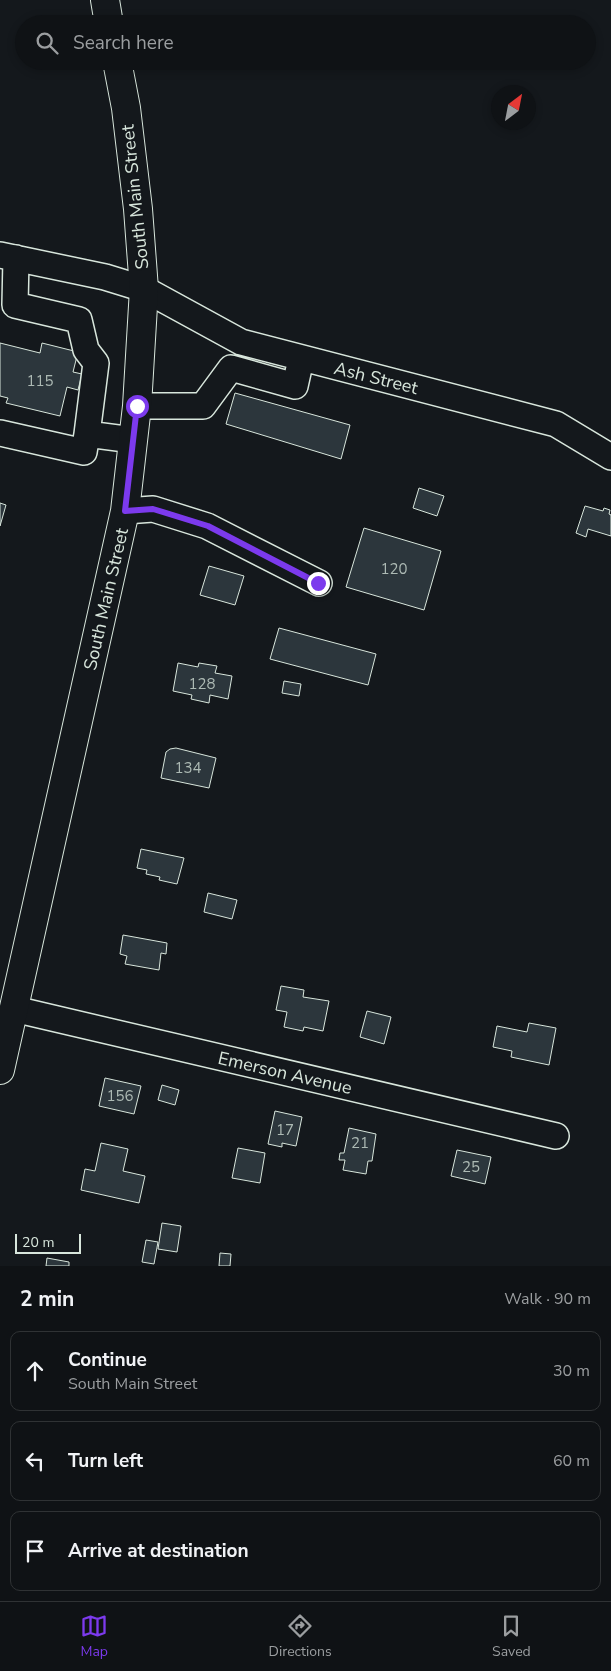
<!DOCTYPE html>
<html lang="en">
<head>
<meta charset="utf-8">
<style>
	body { margin:0; font-family:"Nunito Sans",sans-serif; background:#181b1e; color:#f1f3f6 }
	.compass { position:absolute; left:491px; top:85px; width:45px; height:45px; border-radius:50%; background:#0f1215; box-shadow:0 2px 8px #0003; rotate:32deg }
	.scale { position:absolute; left:15px; bottom:12px; width:66px; box-sizing:border-box; padding-left:5px; border:2px solid #d8e6dc; border-top:0; font-size:14px; line-height:18px; white-space:nowrap; color:#d8e6dc; -webkit-text-stroke:4px #14181c; paint-order:stroke }
	.stop { position:absolute; width:15px; height:15px; margin:-11px; border:4px solid #7c3aed; border-radius:50%; background:#fff }
	.stop.end { background:#7c3aed; border-color:#fff; box-shadow:0 1px 5px #0008 }
	.list { margin:0; padding:0; list-style:none }
	h2 { display:flex; justify-content:space-between; align-items:center; height:65px; margin:0; padding:0 20px; font-size:21px }
	h2 small { font-size:16px; font-weight:400; color:#9b9ea0 }
	.list li { display:grid; grid-template-columns:32px 1fr auto; gap:15px; align-items:center; box-sizing:border-box; height:80px; margin:0 10px 10px; padding:0 10px; border:1px solid #2f3234; border-radius:10px }
	.list b { display:block; font-size:19px; white-space:nowrap }
	.list p { margin:0; font-size:16px; white-space:nowrap; color:#9b9ea0 }
	.list em { font-size:16px; font-style:normal; color:#9b9ea0 }
	.icon { flex:none; width:28px; height:28px; fill:none; stroke:currentColor; stroke-width:2; stroke-linecap:round; stroke-linejoin:round }
	.map { position:relative; flex:none; width:611px; height:1266px; overflow:hidden }
	.search { position:absolute; background:#0f1215; box-shadow:0 2px 8px #0003; left:15px; right:15px; top:15px; height:55px; display:flex; align-items:center; gap:12px; box-sizing:border-box; padding:0 18px; border-radius:28px; color:#9b9ea0; font-size:19px }
	.sheet { height:335px; background:#0f1215 }
	nav { display:flex; justify-content:space-around; align-items:center; box-sizing:border-box; height:70px; border-top:1px solid #2f3234; background:#0f1215; font-size:14px; color:#9b9ea0 }
	nav a { display:grid; justify-items:center; gap:2px }
	nav .on { color:#7c3aed }
	.map>svg:first-child { display:block }
	.building { fill:#2c363c; stroke:#d8e6dc }
	.lines { fill:none; stroke-linecap:round; stroke-linejoin:round }
	.minor-casing { stroke:#d8e6dc; stroke-width:28 }
	.major-casing { stroke:#d8e6dc; stroke-width:30 }
	.minor { stroke:#14181c; stroke-width:25 }
	.major { stroke:#14181c; stroke-width:28 }
	.route { stroke:#7c3aed; stroke-width:6 }
	.labels { text-anchor:middle; stroke-width:4; stroke-linejoin:round; paint-order:stroke }
	.number-label { font-size:15px; fill:#adbab4 }
	.street-label { font-size:18px; fill:#d8e6dc; stroke:#14181c }
</style>
</head>
<body>
<div class="map">
<svg width="611" height="1266" viewBox="0 0 611 1266">
	<rect width="100%" height="100%" fill="#14181c"/>
	<path class="building" d="M 0,343 L 40,353 L 42,343 L 78,352 L 73,372 L 82,374 L 78,390 L 67,387 L 60,416 L 6,403 L 8,398 L 0,396 Z
		M 235,393 L 350,425 L 341,459 L 226,424 Z
		M 419,488 L 444,496 L 437,516 L 413,508 Z
		M 0,503 L 6,505 L 0,526 Z
		M 585,506 L 603,511 L 604,508 L 610,510 L 609,514 L 611,515 L 611,536 L 588,529 L 586,537 L 576,533 Z
		M 364,528 L 441,551 L 424,610 L 346,587 Z
		M 209,566 L 244,576 L 235,605 L 200,595 Z
		M 279,628 L 376,654 L 368,685 L 270,659 Z
		M 178,663 L 198,667 L 199,663 L 217,666 L 215,673 L 232,676 L 228,699 L 210,695 L 209,703 L 191,699 L 192,695 L 173,691 Z
		M 284,681 L 301,684 L 299,696 L 282,693 Z
		M 176,748 L 216,758 L 209,788 L 161,778 L 166,752 L 170,749 Z
		M 141,849 L 184,858 L 177,884 L 159,880 L 160,877 L 146,874 L 147,870 L 137,868 Z
		M 208,893 L 237,900 L 232,919 L 204,912 Z
		M 123,935 L 167,943 L 166,954 L 161,953 L 159,970 L 125,964 L 127,956 L 120,954 Z
		M 281,986 L 304,990 L 303,997 L 329,1001 L 323,1031 L 304,1027 L 303,1031 L 284,1027 L 287,1012 L 276,1010 Z
		M 367,1011 L 391,1017 L 384,1044 L 360,1037 Z
		M 529,1023 L 556,1028 L 549,1065 L 511,1057 L 512,1051 L 493,1047 L 497,1026 L 527,1032 Z
		M 105,1078 L 141,1086 L 134,1114 L 99,1106 Z
		M 162,1085 L 179,1090 L 175,1105 L 158,1100 Z
		M 275,1111 L 302,1117 L 296,1146 L 282,1143 L 282,1147 L 268,1144 Z
		M 349,1128 L 376,1134 L 372,1161 L 368,1161 L 366,1174 L 343,1170 L 345,1160 L 339,1160 L 340,1153 L 344,1153 Z
		M 101,1143 L 128,1149 L 123,1171 L 145,1176 L 139,1203 L 81,1190 L 85,1169 L 95,1171 Z
		M 238,1148 L 265,1153 L 260,1183 L 232,1178 Z
		M 457,1150 L 491,1157 L 485,1184 L 451,1176 Z
		M 162,1223 L 181,1226 L 177,1252 L 158,1249 Z
		M 146,1240 L 158,1242 L 154,1264 L 142,1262 Z
		M 220,1253 L 231,1254 L 230,1266 L 219,1266 Z
		M 47,1258 L 69,1262 L 69,1266 L 46,1266 Z"/>
	<g class="lines">
		<g class="minor-casing">
			<path id="minor" d="M 0,255 L 105,277 L 144,289 L 241,342 L 556,424 L 611,457
				M 16,258 L 15,305 L 79,320 L 86,350 L 96,363 L 87,434
				M 137,406 L 203,406 L 231,368 L 295,386 L 301,359
				M 0,433 L 84,452 L 87,434 L 133,440
				M 125,511 L 153,509 L 207,526 L 319,583
				M 14,1009 L 556,1136"/>
		</g>
		<g class="major-casing">
			<path id="major" d="M 105,0 L 109,24
				M 0,1070 L 125,511 L 137,406 L 144,289 L 138,209 L 126,108 L 117,61"/>
		</g>
		<use href="#minor" class="minor"/>
		<use href="#major" class="major"/>
	</g>
	<g class="lines">
		<path class="route" d="M 137,406 L 125,511 L 153,509 L 208,526 L 318,583"/>
	</g>
	<g class="labels">
		<g class="number-label">
			<text x="40" y="386">115</text>
			<text x="394" y="574">120</text>
			<text x="202" y="689">128</text>
			<text x="188" y="773">134</text>
			<text x="120" y="1101">156</text>
			<text x="285" y="1135">17</text>
			<text x="360" y="1148">21</text>
			<text x="471" y="1172">25</text>
		</g>
		<g class="street-label">
			<text transform="translate(135 197) rotate(-96)" y="6">South Main Street</text>
			<text transform="translate(376 378) rotate(14)" y="6">Ash Street</text>
			<text transform="translate(106 599) rotate(-77)" y="6">South Main Street</text>
			<text transform="translate(285 1073) rotate(13)" y="6">Emerson Avenue</text>
		</g>
	</g>
</svg>
<svg class="compass" viewBox="-18 -18 36 36"><path d="M0-13l5 13h-10z" fill="#e53935"/><path d="M0 13l5-13h-10z" fill="#9b9ea0"/></svg>
<div class="scale">20 m</div>
<div class="stop" style="left:137px;top:406px"></div>
<div class="stop end" style="left:318px;top:583px"></div>
<div class="search"><svg class="icon" aria-label="search" viewBox="0 0 24 24"><circle cx="10" cy="10" r="6"/><path d="M15 15l6 6"/></svg>Search here</div>
</div>
<section class="sheet">
<h2>2 min<small>Walk · 90 m</small></h2>
<ul class="list">
<li><svg class="icon" aria-label="ahead" viewBox="0 0 24 24"><path d="M12 20V5M6 11l6-6 6 6"/></svg><div><b>Continue</b><p>South Main Street</p></div><em>30 m</em></li>
<li><svg class="icon" aria-label="left" viewBox="0 0 24 24"><path d="M17 20v-9H6M10 6l-5 5 5 5"/></svg><div><b>Turn left</b></div><em>60 m</em></li>
<li><svg class="icon" aria-label="arrive" viewBox="0 0 24 24"><path d="M6 21V4h12l-3 4 3 4H6"/></svg><div><b>Arrive at destination</b></div></li>
</ul>
</section>
<nav>
<a class="on"><svg class="icon" aria-label="map" viewBox="0 0 24 24"><path d="M3 6l6-2 6 2 6-2v14l-6 2-6-2-6 2zM9 4v14M15 6v14"/></svg>Map</a>
<a><svg class="icon" aria-label="directions" viewBox="0 0 24 24"><path d="M12 3l9 9-9 9-9-9zM9 14v-3h6M13 9l2 2-2 2"/></svg>Directions</a>
<a><svg class="icon" aria-label="saved" viewBox="0 0 24 24"><path d="M7 4h10v16l-5-4-5 4z"/></svg>Saved</a>
</nav>
</body>
</html>
